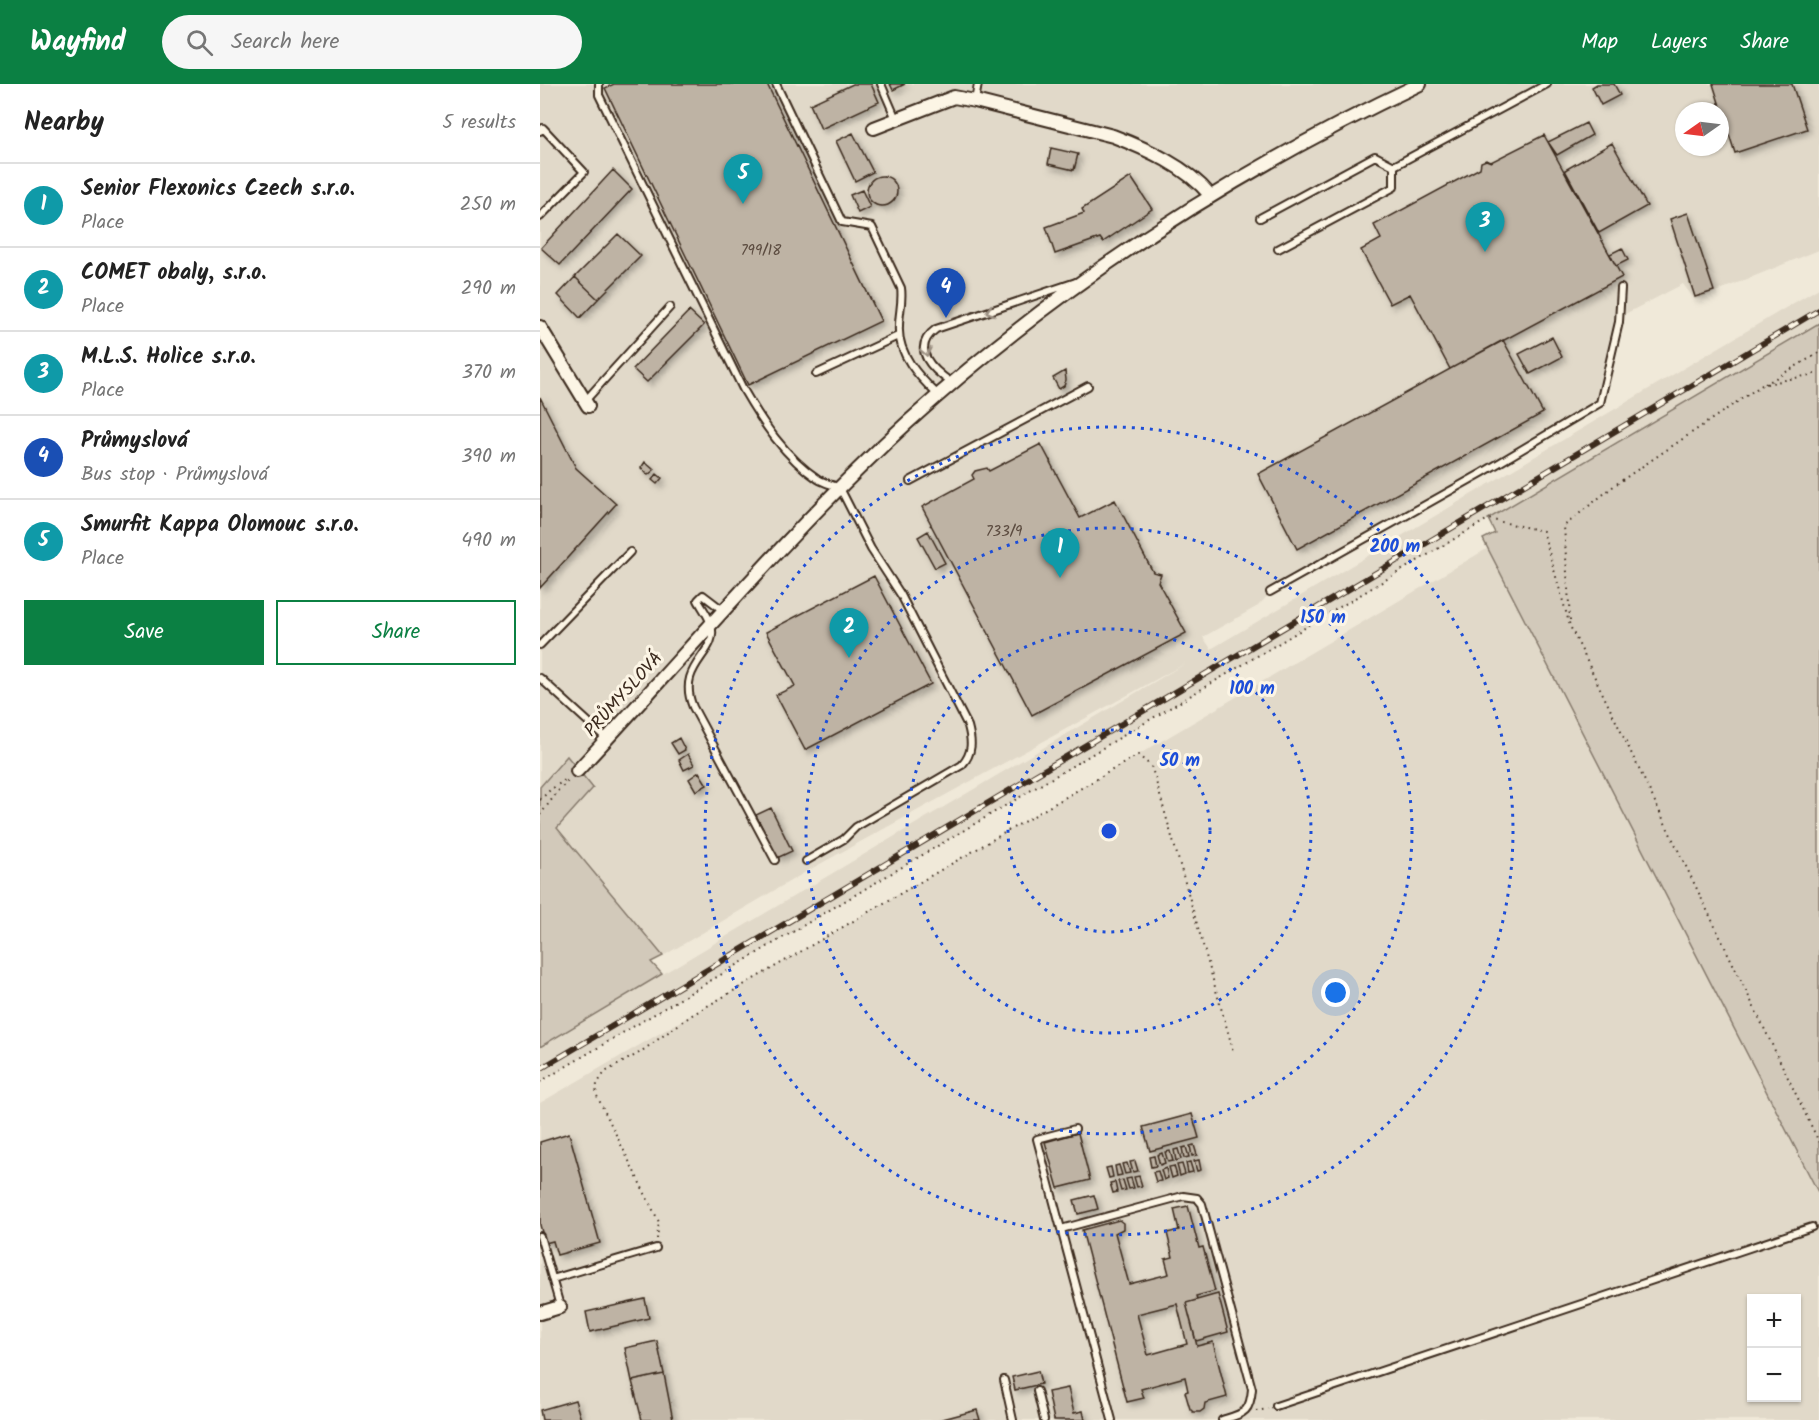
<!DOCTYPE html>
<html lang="en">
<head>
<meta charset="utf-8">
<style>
	body { margin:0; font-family:Kalam,sans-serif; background:#f6f6f6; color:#222 }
	.controls { position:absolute; right:18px; bottom:18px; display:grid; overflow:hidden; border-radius:0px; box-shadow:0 2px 4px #0004 }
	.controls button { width:54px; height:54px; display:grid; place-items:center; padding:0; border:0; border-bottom:2px solid #e0e0e0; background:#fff; color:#222; font:30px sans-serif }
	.compass { position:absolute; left:1135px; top:18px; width:54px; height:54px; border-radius:50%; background:#fff; box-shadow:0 2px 4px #0004; rotate:256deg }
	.you { position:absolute; left:796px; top:909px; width:21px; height:21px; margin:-15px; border:4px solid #fff; border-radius:50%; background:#1a73e8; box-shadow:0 0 0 9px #1a73e833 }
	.badge { display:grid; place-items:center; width:39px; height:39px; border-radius:50%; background:#0b8043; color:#fff; font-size:20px; font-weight:700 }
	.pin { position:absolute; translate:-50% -50px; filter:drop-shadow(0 2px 3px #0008) }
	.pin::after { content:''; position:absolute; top:32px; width:21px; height:18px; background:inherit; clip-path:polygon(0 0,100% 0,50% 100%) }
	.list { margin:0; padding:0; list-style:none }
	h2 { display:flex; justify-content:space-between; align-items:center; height:78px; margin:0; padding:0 24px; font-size:26px }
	h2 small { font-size:20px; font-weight:400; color:#767676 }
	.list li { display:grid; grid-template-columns:39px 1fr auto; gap:18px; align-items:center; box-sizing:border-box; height:84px; padding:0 24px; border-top:2px solid #e0e0e0 }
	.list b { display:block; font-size:22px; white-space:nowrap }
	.list p { margin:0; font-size:20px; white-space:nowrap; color:#767676 }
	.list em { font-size:20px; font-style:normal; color:#767676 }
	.actions { display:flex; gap:12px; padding:18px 24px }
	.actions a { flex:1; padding:14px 0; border:2px solid #0b8043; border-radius:0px; text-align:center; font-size:21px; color:#0b8043 }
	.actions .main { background:#0b8043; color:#fff }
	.icon { flex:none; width:33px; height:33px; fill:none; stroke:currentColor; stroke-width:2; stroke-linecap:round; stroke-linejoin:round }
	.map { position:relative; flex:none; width:1279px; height:1336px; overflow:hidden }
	header { display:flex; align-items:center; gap:36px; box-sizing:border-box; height:84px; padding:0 30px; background:#0b8043; color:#fff }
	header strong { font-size:28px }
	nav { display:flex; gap:33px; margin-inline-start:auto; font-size:21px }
	.search { width:420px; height:54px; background:#f6f6f6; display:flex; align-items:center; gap:15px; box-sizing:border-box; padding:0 21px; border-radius:33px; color:#767676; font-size:22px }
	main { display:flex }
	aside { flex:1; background:#fff }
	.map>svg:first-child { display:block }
	.built { fill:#e1d9c9; fill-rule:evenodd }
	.green { fill:#d2c9ba; stroke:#867a6c; stroke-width:1.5 }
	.building { fill:#beb3a4; stroke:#3b2a1e; stroke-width:1.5; fill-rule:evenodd; filter:url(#shadow) }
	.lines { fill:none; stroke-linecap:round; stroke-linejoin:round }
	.lane-casing { stroke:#3b2a1e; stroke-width:10 }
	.street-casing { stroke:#3b2a1e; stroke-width:16 }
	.path { stroke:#3b2a1e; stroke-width:2; stroke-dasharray:1.5 4.5; stroke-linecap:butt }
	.lane { stroke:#fcf5e5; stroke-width:6 }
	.street { stroke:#fcf5e5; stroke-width:12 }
	.rail-casing { stroke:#3b2a1e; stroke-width:6 }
	.rail { stroke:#fcf5e5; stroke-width:4; stroke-dasharray:11; stroke-linecap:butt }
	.oneway { stroke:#9c9082 }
	.ring { fill:none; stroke:#1d4ed8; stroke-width:3; stroke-dasharray:3 6 }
	.labels { text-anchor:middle; stroke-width:6; stroke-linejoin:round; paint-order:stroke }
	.number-label { font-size:15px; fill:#5c4c40 }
	.street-label { font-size:18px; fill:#3b2a1e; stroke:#fcf5e5 }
	.centre { fill:#1d4ed8; stroke:#fcf5e5; stroke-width:3 }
	.ring-label { font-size:18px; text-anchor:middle; font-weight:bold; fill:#1d4ed8; stroke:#fcf5e5; stroke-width:6; stroke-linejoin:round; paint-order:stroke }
</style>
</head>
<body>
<header>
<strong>Wayfind</strong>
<div class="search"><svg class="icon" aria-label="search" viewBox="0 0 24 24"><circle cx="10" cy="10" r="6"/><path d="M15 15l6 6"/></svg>Search here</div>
<nav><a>Map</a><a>Layers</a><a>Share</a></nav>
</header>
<main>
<aside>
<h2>Nearby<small>5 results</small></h2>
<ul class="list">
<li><span class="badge" style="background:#0f9aa8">1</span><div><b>Senior Flexonics Czech s.r.o.</b><p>Place</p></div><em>250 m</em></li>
<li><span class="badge" style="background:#0f9aa8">2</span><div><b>COMET obaly, s.r.o.</b><p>Place</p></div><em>290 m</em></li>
<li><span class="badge" style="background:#0f9aa8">3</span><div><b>M.L.S. Holice s.r.o.</b><p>Place</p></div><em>370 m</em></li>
<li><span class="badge" style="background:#1a4fb4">4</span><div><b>Průmyslová</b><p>Bus stop · Průmyslová</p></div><em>390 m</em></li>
<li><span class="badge" style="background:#0f9aa8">5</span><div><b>Smurfit Kappa Olomouc s.r.o.</b><p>Place</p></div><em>490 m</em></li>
</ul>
<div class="actions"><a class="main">Save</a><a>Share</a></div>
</aside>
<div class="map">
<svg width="1279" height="1336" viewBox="0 0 1279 1336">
	<defs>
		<filter id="shadow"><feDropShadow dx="3.5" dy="3.5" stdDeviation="3" flood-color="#0004"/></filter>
	</defs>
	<rect width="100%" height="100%" fill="#f0e9d9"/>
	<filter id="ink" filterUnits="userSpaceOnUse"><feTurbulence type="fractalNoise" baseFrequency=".0167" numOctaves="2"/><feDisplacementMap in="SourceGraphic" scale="12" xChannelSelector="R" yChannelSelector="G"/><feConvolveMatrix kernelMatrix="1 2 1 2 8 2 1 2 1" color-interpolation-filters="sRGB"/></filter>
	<g filter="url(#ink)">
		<path class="built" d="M 0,0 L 1279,0 L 1279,166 L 1155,216 L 1143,200 L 1085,230 L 1060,319 L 731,508 L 718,522 L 663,553 L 671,565 L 1279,204 L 1279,239 L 0,998 L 0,963 L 646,579 L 269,786 L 123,872 L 17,743 L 53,704 L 0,704 ZM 1144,27 L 1180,27 L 1180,63 L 1144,63 Z
			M 955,460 L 1279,1094 L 1279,1336 L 0,1336 L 0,1019 L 598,671 ZM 1212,1214 L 1256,1214 L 1256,1314 L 1212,1314 Z"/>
		<path class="green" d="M 1279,239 L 1279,1110 L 943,455 L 955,449 L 948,435 Z
			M 27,672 L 53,704 L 17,744 L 123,872 L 111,878 L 122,890 L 0,963 L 0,703 Z"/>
		<path class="building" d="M 74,0 L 227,0 L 341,237 L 208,301 L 65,4 Z
			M 313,0 L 331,0 L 339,18 L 281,45 L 270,20 Z
			M 350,0 L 365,0 L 353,6 Z
			M 1057,0 L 1074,0 L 1080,11 L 1061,21 L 1052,3 Z
			M 1173,0 L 1252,0 L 1267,45 L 1195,69 Z
			M 1046,39 L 1052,51 L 1017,71 L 1008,58 Z
			M 313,49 L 333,88 L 315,97 L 296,57 Z
			M 1004,51 L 1082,193 L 910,285 L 870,210 L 850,220 L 821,166 L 841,155 L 834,141 L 940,84 L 941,78 L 946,76 L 951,78 Z
			M 1072,59 L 1107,122 L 1059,149 L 1025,86 Z
			M 511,64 L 538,70 L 534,86 L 508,80 Z
			M 73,86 L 92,105 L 20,181 L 1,164 Z
			M327 107a15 15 0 1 1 30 0a15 15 0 1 1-30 0Z
			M 591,93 L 612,125 L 563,158 L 560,154 L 515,170 L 506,143 L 544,129 L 542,125 Z
			M 322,106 L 330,123 L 318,129 L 310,111 Z
			M 1148,129 L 1174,207 L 1155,213 L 1130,135 Z
			M 78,150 L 101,172 L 58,215 L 35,193 Z
			M 1082,164 L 1088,176 L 1076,182 L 1070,170 Z
			M 35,193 L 58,215 L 40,234 L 18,211 Z
			M 149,227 L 164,241 L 107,298 L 93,285 Z
			M 1012,253 L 1022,273 L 990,290 L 979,270 Z
			M 963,256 L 1003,329 L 757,465 L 718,390 Z
			M 525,287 L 526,296 L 524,302 L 519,305 L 513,294 Z
			M 0,313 L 36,384 L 76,420 L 0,504 Z
			M 501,360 L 510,377 L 511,376 L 510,378 L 540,434 L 575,416 L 613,488 L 621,490 L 618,498 L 646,549 L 492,631 L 391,441 L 390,442 L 391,440 L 382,423 L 434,395 L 432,391 L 435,387 L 447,384 L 449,387 Z
			M 105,378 L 114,386 L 108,391 L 101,384 Z
			M 117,390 L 122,394 L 117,400 L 112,396 Z
			M 388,447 L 405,479 L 395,484 L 378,453 Z
			M 334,492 L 391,600 L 265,666 L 236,611 L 255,602 L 226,548 Z
			M 139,654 L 145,666 L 138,670 L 131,659 Z
			M 148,670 L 154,681 L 144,686 L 139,676 Z
			M 159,688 L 167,701 L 156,707 L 149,695 Z
			M 231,724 L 252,767 L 237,774 L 216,731 Z
			M 652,1030 L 659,1054 L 610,1067 L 603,1043 Z
			M 29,1049 L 60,1159 L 17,1171 L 13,1157 L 5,1159 L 0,1141 L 0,1058 Z
			M 538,1049 L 550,1096 L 518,1104 L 505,1058 Z
			M 654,1061 L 657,1071 L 652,1072 L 650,1062 Z
			M 646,1063 L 649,1073 L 644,1074 L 642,1064 Z
			M 638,1065 L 641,1075 L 636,1077 L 634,1066 Z
			M 630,1067 L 633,1077 L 628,1078 L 625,1068 Z
			M 622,1069 L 625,1079 L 620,1081 L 617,1071 Z
			M 614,1072 L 616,1082 L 611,1083 L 609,1073 Z
			M 659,1076 L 661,1086 L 657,1087 L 654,1077 Z
			M 595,1077 L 598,1087 L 593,1088 L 590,1078 Z
			M 650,1078 L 653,1088 L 648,1089 L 646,1079 Z
			M 587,1079 L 590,1089 L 585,1090 L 582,1080 Z
			M 642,1080 L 645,1090 L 640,1092 L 637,1081 Z
			M 579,1081 L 582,1091 L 577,1092 L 575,1082 Z
			M 634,1082 L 637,1092 L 632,1094 L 629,1083 Z
			M 571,1083 L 573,1093 L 569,1094 L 566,1084 Z
			M 626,1084 L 628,1094 L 624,1096 L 621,1086 Z
			M 618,1087 L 621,1097 L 616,1098 L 613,1088 Z
			M 599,1092 L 602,1102 L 597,1103 L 594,1093 Z
			M 591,1094 L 594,1104 L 589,1105 L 586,1095 Z
			M 583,1096 L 586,1106 L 581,1107 L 578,1097 Z
			M 575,1098 L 577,1108 L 573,1109 L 570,1099 Z
			M 554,1111 L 558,1125 L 538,1130 L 534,1116 Z
			M 648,1122 L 659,1164 L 663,1163 L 675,1207 L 656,1212 L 657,1216 L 646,1219 L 657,1262 L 673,1258 L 687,1313 L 665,1319 L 664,1325 L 660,1328 L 653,1328 L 650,1325 L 645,1308 L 648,1307 L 645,1293 L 601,1305 L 604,1314 L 587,1318 L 542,1146 L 579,1136 L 583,1139 L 583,1145 L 575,1149 L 589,1200 L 629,1190 L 625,1175 L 633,1173 L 627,1149 L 639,1146 L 634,1125 ZM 637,1220 L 647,1260 L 608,1271 L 597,1230 Z
			M 678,1210 L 688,1248 L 656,1257 L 646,1219 Z
			M 105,1215 L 109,1234 L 50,1248 L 46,1228 Z
			M 117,1257 L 124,1290 L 92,1297 L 85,1264 Z
			M 498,1287 L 501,1300 L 475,1306 L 472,1293 Z
			M 124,1290 L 133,1336 L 102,1336 L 92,1297 Z
			M 528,1304 L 534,1329 L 543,1327 L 545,1336 L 514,1336 L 508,1308 Z
			M 35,1316 L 41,1336 L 2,1336 L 0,1326 Z
			M 437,1326 L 440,1336 L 399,1336 Z"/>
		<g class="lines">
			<g class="lane-casing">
				<path id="lane" d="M 59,0 L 59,11 L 203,305 C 222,338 245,373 278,395 C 284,399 293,401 300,404 L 331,465 L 361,511 L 428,642 C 432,657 433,669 422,681 L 316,743 L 304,755 L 266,777
					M 236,0 L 302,138 L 332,143 L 361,204 C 363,217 359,229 359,242 C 357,270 379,293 398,311
					M 341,0 L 356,35
					M 435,17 L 438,0
					M 0,47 L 3,44 L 44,88 L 0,133
					M 720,134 L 835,72 L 854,82
					M 738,165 L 854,103 L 854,82 L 1007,0
					M 276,290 L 358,252
					M 412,299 C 393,286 369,265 396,245 L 536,198
					M 45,317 L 130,223
					M 370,397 L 548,302
					M 730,508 L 942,389 L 1060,319 L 1079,238 L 1081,204
					M 184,527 L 163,511 L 158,516 C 162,524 169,532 171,541 C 180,570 135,580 153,623 L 235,776
					M 0,561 L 90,468
					M 0,594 L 67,655
					M 535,1045 L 497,1055 L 572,1336
					M 521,1145 L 643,1112 L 657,1114 L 662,1120 L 712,1305 C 710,1329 704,1329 682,1336
					M 0,1152 L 20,1222
					M 12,1195 L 116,1164
					M 464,1296 L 473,1336
					M 497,1307 L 504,1336
					M 736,1322 L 1272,1143"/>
			</g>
			<g class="street-casing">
				<path id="street" d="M 334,44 L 414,13 L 435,17 L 573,52 C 607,65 647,83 670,111
					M 0,243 L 48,322
					M 37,687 C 146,571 249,447 367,339 C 520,200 693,88 880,0
					M 0,1229 L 20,1223"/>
			</g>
			<path class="path" d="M 1225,300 L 1279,269
				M 1030,536 L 1024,442 L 1075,401 L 1222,301 L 1279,289
				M 0,716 L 10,706 L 28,694
				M 0,731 L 19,706 L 29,696
				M 0,998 L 948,435 L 1003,447 L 1030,542 L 1279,1058
				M 117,1155 L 119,1138 L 56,1010 L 57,1000 L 65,988 L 99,969 L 152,931 L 598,671 L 611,682 L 615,694 L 694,969
				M 716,1327 L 728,1325"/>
			<use href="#lane" class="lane"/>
			<use href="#street" class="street"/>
			<g class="rail-casing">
				<path id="rail" d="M 0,985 L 1279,226"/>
			</g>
			<use href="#rail" class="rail"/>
		</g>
		<defs><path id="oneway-chevron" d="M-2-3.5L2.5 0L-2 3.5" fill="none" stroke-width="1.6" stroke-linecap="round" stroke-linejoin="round" transform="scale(1.5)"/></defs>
		<g class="oneway">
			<use href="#oneway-chevron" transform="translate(450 227) rotate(162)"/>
			<use href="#oneway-chevron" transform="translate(386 268) rotate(79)"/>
		</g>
	</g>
	<g class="ring">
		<circle cx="569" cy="747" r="101"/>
		<circle cx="569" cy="747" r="202"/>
		<circle cx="569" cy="747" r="303"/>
		<circle cx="569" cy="747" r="404"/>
	</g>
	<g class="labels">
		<g class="number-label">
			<text x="221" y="171">799/18</text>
			<text x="464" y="452">733/9</text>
		</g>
		<g class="street-label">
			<text transform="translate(83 610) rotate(-48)" y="6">PRŮMYSLOVÁ</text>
		</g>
	</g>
	<circle cx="569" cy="747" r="9" class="centre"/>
	<g class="ring-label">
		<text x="855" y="468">200 m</text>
		<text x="783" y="539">150 m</text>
		<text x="712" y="610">100 m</text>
		<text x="640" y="682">50 m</text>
	</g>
</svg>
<div class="controls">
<button>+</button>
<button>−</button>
</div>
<svg class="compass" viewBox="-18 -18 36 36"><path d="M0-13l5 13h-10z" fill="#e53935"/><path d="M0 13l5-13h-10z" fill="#767676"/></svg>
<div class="you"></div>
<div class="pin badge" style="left:520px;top:494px;background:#0f9aa8">1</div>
<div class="pin badge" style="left:309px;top:574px;background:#0f9aa8">2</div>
<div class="pin badge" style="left:945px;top:168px;background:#0f9aa8">3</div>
<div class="pin badge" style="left:406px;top:234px;background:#1a4fb4">4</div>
<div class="pin badge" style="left:203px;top:120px;background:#0f9aa8">5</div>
</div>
</main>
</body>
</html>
